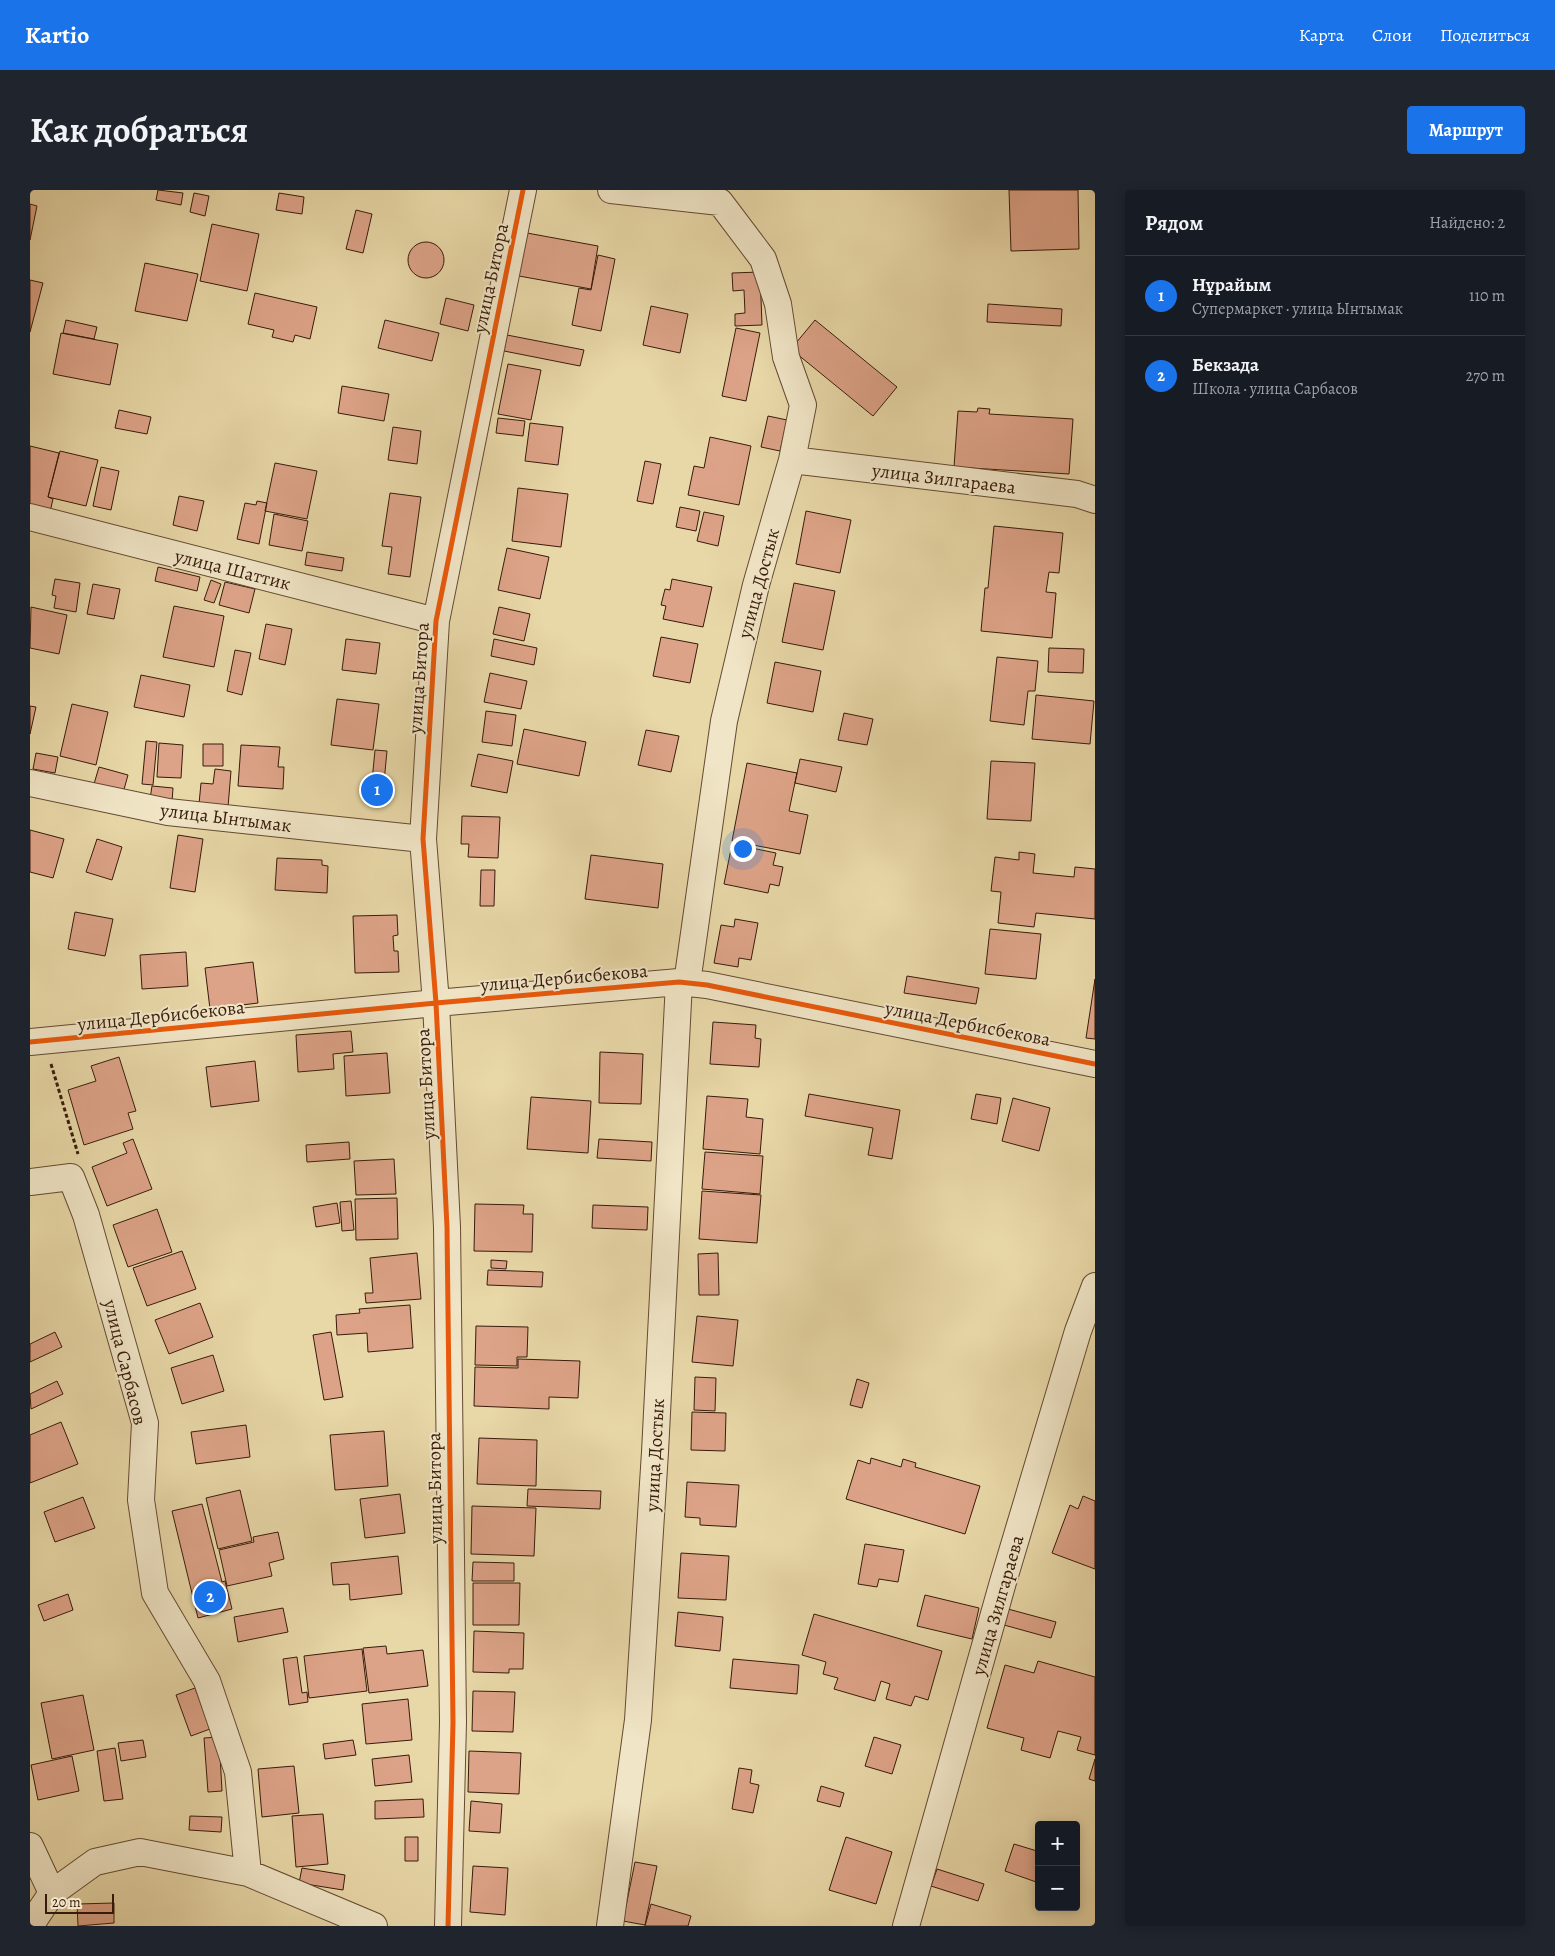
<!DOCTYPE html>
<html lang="ru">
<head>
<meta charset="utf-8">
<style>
	body { margin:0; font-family:Alegreya,serif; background:#20242c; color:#f1f3f6 }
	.controls { position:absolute; right:15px; bottom:15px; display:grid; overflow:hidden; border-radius:5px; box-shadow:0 2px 12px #0003 }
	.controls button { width:45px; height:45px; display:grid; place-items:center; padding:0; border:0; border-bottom:1px solid #363941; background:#171b24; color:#f1f3f6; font:25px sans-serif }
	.scale { position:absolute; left:15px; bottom:12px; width:69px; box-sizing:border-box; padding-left:5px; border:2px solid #381b0b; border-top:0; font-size:14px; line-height:18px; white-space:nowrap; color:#381b0b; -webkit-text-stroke:4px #f0e5c6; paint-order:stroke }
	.you { position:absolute; left:712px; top:658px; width:18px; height:18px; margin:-12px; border:4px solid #fff; border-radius:50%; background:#1a73e8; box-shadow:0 0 0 8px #1a73e833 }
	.badge { display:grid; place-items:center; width:32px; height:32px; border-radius:50%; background:#1a73e8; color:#fff; font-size:16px; font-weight:700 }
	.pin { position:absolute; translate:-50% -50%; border:2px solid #fff; box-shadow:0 1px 5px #0006 }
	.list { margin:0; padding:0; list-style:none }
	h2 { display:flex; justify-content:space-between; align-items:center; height:65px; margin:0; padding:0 20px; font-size:21px }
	h2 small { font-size:16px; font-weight:400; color:#9ea1a6 }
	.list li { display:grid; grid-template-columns:32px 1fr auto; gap:15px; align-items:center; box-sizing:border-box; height:80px; padding:0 20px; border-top:1px solid #363941 }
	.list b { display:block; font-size:19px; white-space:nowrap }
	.list p { margin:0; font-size:16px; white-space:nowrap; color:#9ea1a6 }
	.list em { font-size:16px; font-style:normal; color:#9ea1a6 }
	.map { position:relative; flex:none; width:1065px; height:1736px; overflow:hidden; border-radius:5px }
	header { display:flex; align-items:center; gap:30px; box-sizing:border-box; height:70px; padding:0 25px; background:#1a73e8; color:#fff }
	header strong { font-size:24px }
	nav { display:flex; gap:28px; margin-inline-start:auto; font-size:18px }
	.intro { display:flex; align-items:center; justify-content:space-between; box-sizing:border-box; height:120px; padding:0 30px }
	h1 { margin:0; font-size:35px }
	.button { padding:12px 22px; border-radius:5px; background:#1a73e8; color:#fff; font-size:18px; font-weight:700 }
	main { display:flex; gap:30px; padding:0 30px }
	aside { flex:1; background:#171b24; border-radius:5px; box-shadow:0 2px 12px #0003 }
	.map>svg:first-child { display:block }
	.building { fill:#dda388; stroke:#381b0b }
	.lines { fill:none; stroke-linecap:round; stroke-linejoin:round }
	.minor-casing { stroke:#644a32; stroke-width:28 }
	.path { stroke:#381b0b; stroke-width:3; stroke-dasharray:4 2.5; stroke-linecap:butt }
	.minor { stroke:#f0e5c6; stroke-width:26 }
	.cycleway-casing { stroke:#f0e5c6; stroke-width:8 }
	.cycleway { stroke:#e8590c; stroke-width:5 }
	.labels { text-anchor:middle; stroke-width:4; stroke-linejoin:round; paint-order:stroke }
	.street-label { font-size:19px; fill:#381b0b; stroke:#f0e5c6 }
</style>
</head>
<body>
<header>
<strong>Kartio</strong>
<nav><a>Карта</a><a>Слои</a><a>Поделиться</a></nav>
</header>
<div class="intro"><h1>Как добраться</h1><a class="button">Маршрут</a></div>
<main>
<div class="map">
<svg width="1065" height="1736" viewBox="0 0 1065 1736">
	<rect width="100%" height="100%" fill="#e8d7a7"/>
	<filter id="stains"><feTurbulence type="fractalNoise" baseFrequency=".004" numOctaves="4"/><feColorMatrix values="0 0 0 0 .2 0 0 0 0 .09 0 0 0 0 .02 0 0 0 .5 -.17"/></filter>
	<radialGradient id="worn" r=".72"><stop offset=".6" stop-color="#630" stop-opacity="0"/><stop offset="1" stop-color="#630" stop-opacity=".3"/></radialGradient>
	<path class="building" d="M 128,0 L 153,3 L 151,15 L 126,10 Z
		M 979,0 L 1048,0 L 1049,59 L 981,61 Z
		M 164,3 L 179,6 L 175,26 L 160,22 Z
		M 249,3 L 274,7 L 272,24 L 246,20 Z
		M 0,14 L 7,16 L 0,50 Z
		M 326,20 L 342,24 L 333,63 L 316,59 Z
		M 182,34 L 229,44 L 217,101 L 170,91 Z
		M 497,43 L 568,56 L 561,99 L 489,86 Z
		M378 70a18 18 0 1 1 36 0a18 18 0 1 1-36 0Z
		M 568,65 L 585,69 L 571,141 L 542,135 L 549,98 L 561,100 Z
		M 115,73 L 168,84 L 157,131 L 105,121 Z
		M 730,82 L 732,135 L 705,136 L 705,124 L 715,123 L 714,100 L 703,101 L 702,83 Z
		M 0,90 L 13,93 L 0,142 Z
		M 225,103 L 287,117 L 280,149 L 265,145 L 263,152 L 242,147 L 244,140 L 218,134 Z
		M 416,108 L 444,115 L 438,141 L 410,134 Z
		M 958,114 L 1032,119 L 1031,136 L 957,132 Z
		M 621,116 L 658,124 L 650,163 L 613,155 Z
		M 36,130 L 67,137 L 64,149 L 33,143 Z
		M 355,130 L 409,143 L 402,171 L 348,158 Z
		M 785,130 L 867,197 L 843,226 L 761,159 Z
		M 706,138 L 730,143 L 716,211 L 692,206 Z
		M 31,143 L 88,154 L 80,195 L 23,184 Z
		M 477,145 L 554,160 L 550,176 L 474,161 Z
		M 478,174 L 511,180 L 501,230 L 468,224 Z
		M 312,196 L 359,204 L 354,231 L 308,223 Z
		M 948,218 L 960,219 L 959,224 L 1043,229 L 1039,284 L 924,277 L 928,221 L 947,222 Z
		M 89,220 L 121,227 L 117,244 L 85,238 Z
		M 738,226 L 757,230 L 750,261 L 731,257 Z
		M 468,228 L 495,231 L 493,246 L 466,243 Z
		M 500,233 L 533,237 L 528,275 L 495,271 Z
		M 363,237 L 391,241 L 387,274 L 358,270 Z
		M 680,247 L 721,256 L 709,315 L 658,305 L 664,276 L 674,278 Z
		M 0,256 L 29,263 L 18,307 L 23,309 L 20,322 L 0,317 Z
		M 30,261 L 68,270 L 56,316 L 18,307 Z
		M 615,271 L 631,274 L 623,314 L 607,311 Z
		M 245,273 L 287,281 L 277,329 L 235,321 Z
		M 71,277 L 89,281 L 81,320 L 63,316 Z
		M 488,298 L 538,304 L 531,357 L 482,351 Z
		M 360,303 L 391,307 L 380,387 L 358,384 L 362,357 L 352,356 Z
		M 149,306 L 174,311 L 167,341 L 143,335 Z
		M 227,311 L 237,313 L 229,354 L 207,349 L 215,313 L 226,315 Z
		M 650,317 L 670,321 L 666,341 L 646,337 Z
		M 776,321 L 821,330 L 810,383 L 766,374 Z
		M 674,322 L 694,326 L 688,356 L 667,351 Z
		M 244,324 L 278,331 L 272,361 L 239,355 Z
		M 964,336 L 1033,343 L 1029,383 L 1019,382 L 1016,402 L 1026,403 L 1022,448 L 951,441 L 955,398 L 958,398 Z
		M 477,358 L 519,367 L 510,409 L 468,400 Z
		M 277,362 L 314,368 L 312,381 L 275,375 Z
		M 128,377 L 170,387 L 167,401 L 125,391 Z
		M 25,389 L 50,393 L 46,422 L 24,418 L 26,406 L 22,405 Z
		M 642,389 L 682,397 L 673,437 L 633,429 L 636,416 L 631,415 L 635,399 L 640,400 Z
		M 181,390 L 191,394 L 184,413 L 174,410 Z
		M 195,392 L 225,399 L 219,423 L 189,415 Z
		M 764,393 L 805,401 L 793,460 L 752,452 Z
		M 63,394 L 90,399 L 84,429 L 57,424 Z
		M 144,416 L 194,426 L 184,477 L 133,467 Z
		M 1,417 L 37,425 L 29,464 L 0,458 Z
		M 469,417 L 500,424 L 494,451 L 463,444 Z
		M 236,434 L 262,439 L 255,475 L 229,469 Z
		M 631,447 L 668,454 L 660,493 L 623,486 Z
		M 316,449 L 350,453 L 346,484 L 312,480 Z
		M 464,449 L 507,458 L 504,475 L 461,466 Z
		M 1019,458 L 1054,459 L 1053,483 L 1018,482 Z
		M 205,460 L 221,463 L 212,505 L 197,501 Z
		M 967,467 L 1008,471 L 1005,501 L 998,501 L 994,535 L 960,531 Z
		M 745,472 L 791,481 L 783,522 L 737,513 Z
		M 460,483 L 497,491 L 491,519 L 454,512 Z
		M 111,485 L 160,495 L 154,527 L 104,517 Z
		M 1006,505 L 1064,511 L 1060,554 L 1002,549 Z
		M 307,509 L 349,514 L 343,560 L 301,555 Z
		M 42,514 L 78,522 L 66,575 L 30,566 Z
		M 0,516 L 6,517 L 0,544 Z
		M 456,521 L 486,525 L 482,556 L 452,552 Z
		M 814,523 L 843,529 L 837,555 L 808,550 Z
		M 494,539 L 556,552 L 549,586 L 487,574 Z
		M 616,540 L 649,546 L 641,582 L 608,575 Z
		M 116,551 L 127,552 L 123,595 L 112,594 Z
		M 129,553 L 153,555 L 151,588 L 127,587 Z
		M 173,554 L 193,554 L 193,576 L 173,576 Z
		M 211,555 L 250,557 L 248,577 L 254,577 L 253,599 L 208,596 Z
		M 345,560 L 357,561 L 352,613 L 340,612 Z
		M 6,563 L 28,567 L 25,583 L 3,579 Z
		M 448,564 L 483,571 L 477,603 L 441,596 Z
		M 770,569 L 812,577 L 806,602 L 765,593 Z
		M 961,571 L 1005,573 L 1001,631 L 957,629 Z
		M 717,573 L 767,583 L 759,621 L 778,625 L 770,664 L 702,651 Z
		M 69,577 L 98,585 L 93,603 L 64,594 Z
		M 185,579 L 201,581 L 198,617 L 169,614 L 171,593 L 183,594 Z
		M 122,596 L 143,598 L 142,612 L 120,609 Z
		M 432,626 L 470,627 L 468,668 L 438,667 L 439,654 L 431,654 Z
		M 0,640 L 34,649 L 23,688 L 0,682 Z
		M 148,645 L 173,649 L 165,702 L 140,698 Z
		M 67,649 L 92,657 L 82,690 L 56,682 Z
		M 702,654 L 746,663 L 743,675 L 753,677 L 749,696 L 740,694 L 738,703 L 694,694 Z
		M 989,662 L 1005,664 L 1003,683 L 1044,687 L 1045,677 L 1065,679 L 1065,729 L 1006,723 L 1004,737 L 968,733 L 971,702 L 961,701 L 965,667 L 989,670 Z
		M 561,665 L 633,674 L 628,718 L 555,709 Z
		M 247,668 L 292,670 L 292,675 L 298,676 L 297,703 L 245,700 Z
		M 451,680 L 465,680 L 464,716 L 450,716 Z
		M 45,722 L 83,729 L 75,766 L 38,759 Z
		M 367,725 L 368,745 L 363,746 L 364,761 L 368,761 L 369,782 L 325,783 L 323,726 Z
		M 705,729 L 728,733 L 721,770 L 709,768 L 708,777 L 684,773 L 691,735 L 704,737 Z
		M 960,739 L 1011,744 L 1006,789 L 955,784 Z
		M 156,762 L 158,796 L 112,799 L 110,765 Z
		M 223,772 L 228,813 L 180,819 L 175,778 Z
		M 877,786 L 949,798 L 946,814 L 874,803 Z
		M 1065,789 L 1065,849 L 1056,848 Z
		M 683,832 L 726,835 L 725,848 L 731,849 L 729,877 L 680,874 Z
		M 321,841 L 323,862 L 303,864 L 304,879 L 268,882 L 266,845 Z
		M 570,862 L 613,864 L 611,914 L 569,913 Z
		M 357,863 L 360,903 L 316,906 L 314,866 Z
		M 89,867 L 106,921 L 98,923 L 103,939 L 54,955 L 38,900 L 66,891 L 61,876 Z
		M 225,871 L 229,911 L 181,917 L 176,877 Z
		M 779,904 L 870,920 L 862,969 L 838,965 L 843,938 L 775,926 Z
		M 946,904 L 971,908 L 967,934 L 941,929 Z
		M 677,906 L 718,909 L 716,927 L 733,929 L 730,964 L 673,959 Z
		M 501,907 L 561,911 L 558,963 L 497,959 Z
		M 983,908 L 1020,918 L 1009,961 L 972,951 Z
		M 103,949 L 122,999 L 77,1016 L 62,977 L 97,963 L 93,953 Z
		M 569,949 L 622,952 L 621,971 L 567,968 Z
		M 319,952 L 320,969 L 277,972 L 276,955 Z
		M 675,962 L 733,966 L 730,1004 L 672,999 Z
		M 364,969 L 366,1004 L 326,1005 L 324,971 Z
		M 672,1001 L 731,1005 L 727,1053 L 669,1049 Z
		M 367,1008 L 368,1049 L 326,1050 L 325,1009 Z
		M 321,1011 L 324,1040 L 312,1041 L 310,1012 Z
		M 307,1013 L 310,1033 L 286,1037 L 283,1017 Z
		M 445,1014 L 494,1015 L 493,1024 L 503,1024 L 502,1062 L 444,1061 Z
		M 563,1015 L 618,1017 L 617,1040 L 562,1038 Z
		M 127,1019 L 142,1062 L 98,1077 L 83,1035 Z
		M 152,1061 L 166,1099 L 117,1116 L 103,1078 Z
		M 387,1063 L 391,1109 L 336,1113 L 335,1103 L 343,1103 L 340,1068 Z
		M 688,1063 L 689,1105 L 669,1105 L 668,1064 Z
		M 461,1070 L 477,1071 L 476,1079 L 461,1078 Z
		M 458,1080 L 513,1082 L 512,1097 L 457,1095 Z
		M 170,1113 L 183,1147 L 139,1164 L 125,1130 Z
		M 380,1115 L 383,1158 L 338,1162 L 337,1143 L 307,1145 L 306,1125 L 330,1123 L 329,1119 Z
		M 667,1126 L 708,1130 L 703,1176 L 662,1172 Z
		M 446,1136 L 498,1137 L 497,1167 L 487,1167 L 487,1176 L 445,1175 Z
		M 25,1142 L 32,1157 L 0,1172 L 0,1154 Z
		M 301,1142 L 313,1207 L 294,1210 L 283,1145 Z
		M 183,1165 L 194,1201 L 152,1214 L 141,1178 Z
		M 488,1169 L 550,1171 L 548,1208 L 519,1207 L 519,1219 L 444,1216 L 445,1177 L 488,1178 Z
		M 665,1187 L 686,1188 L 685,1221 L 664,1220 Z
		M 827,1189 L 839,1193 L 832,1218 L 820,1215 Z
		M 27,1191 L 33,1204 L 1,1219 L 0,1204 Z
		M 662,1222 L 696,1223 L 695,1261 L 661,1260 Z
		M 31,1232 L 48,1274 L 0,1293 L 0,1245 Z
		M 216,1235 L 220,1267 L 166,1274 L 161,1242 Z
		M 354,1241 L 358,1296 L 305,1300 L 300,1245 Z
		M 449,1248 L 507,1250 L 506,1296 L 447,1294 Z
		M 841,1268 L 871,1277 L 873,1269 L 886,1273 L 885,1277 L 950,1296 L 935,1344 L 816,1309 L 828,1270 L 840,1274 Z
		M 657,1292 L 709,1295 L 706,1337 L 670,1335 L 670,1328 L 655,1327 Z
		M 498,1299 L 571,1301 L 570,1319 L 497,1316 Z
		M 210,1300 L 222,1351 L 188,1359 L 176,1308 Z
		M 370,1304 L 375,1343 L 335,1348 L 330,1309 Z
		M 1053,1306 L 1065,1311 L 1065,1379 L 1022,1363 L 1040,1315 L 1048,1319 Z
		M 53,1307 L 65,1338 L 25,1352 L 14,1322 Z
		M 172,1314 L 192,1392 L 195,1391 L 202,1419 L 168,1428 L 142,1321 Z
		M 442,1316 L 506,1318 L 504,1366 L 441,1364 Z
		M 248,1342 L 254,1369 L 239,1373 L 242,1386 L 197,1396 L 189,1360 L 224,1352 L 223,1347 Z
		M 835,1354 L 874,1360 L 868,1392 L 849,1389 L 847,1397 L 828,1394 Z
		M 651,1363 L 699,1366 L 696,1410 L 648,1408 Z
		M 368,1366 L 372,1404 L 320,1410 L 319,1394 L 303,1395 L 301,1373 Z
		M 443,1372 L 484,1373 L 484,1391 L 442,1391 Z
		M 443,1393 L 490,1393 L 489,1435 L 443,1435 Z
		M 38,1404 L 43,1420 L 14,1431 L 8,1415 Z
		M 895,1405 L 949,1418 L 942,1449 L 887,1436 Z
		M 253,1418 L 258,1442 L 208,1452 L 204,1427 Z
		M 978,1419 L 1026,1432 L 1021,1448 L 974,1435 Z
		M 648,1422 L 693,1427 L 690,1461 L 645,1456 Z
		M 784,1424 L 912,1461 L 898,1510 L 885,1506 L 881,1516 L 856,1509 L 860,1494 L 851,1491 L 845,1511 L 804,1499 L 808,1488 L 793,1484 L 796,1472 L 772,1465 Z
		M 444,1441 L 494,1443 L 493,1479 L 479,1479 L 479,1483 L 443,1482 Z
		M 356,1456 L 357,1464 L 393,1460 L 398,1496 L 339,1503 L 333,1458 Z
		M 332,1459 L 337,1501 L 279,1508 L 274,1466 Z
		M 267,1467 L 272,1503 L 277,1502 L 278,1512 L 259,1515 L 253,1469 Z
		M 703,1469 L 769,1475 L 767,1504 L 700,1498 Z
		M 1008,1471 L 1065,1487 L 1065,1565 L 1047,1560 L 1051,1547 L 1028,1541 L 1020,1568 L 991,1560 L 994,1548 L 957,1538 L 975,1475 L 1004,1483 Z
		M 165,1498 L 180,1539 L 161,1546 L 146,1505 Z
		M 443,1501 L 485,1502 L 483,1542 L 442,1541 Z
		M 53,1505 L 64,1560 L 22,1569 L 11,1513 Z
		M 378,1509 L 382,1550 L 336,1554 L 332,1514 Z
		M 189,1547 L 192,1601 L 178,1602 L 174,1548 Z
		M 844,1547 L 871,1555 L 862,1584 L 835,1576 Z
		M 113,1550 L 116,1567 L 91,1571 L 88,1553 Z
		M 323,1550 L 326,1565 L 295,1569 L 293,1554 Z
		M 85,1558 L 93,1609 L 74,1611 L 67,1561 Z
		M 439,1561 L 491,1563 L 489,1604 L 438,1602 Z
		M 379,1565 L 382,1592 L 345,1596 L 342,1569 Z
		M 42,1566 L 49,1601 L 8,1610 L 1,1575 Z
		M 1065,1569 L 1065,1591 L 1059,1589 Z
		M 264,1576 L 269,1623 L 232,1627 L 228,1579 Z
		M 709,1578 L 722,1580 L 720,1593 L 729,1595 L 723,1623 L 702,1619 Z
		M 791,1596 L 814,1603 L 810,1617 L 787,1611 Z
		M 393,1609 L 394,1627 L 345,1629 L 345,1611 Z
		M 441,1611 L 472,1614 L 470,1643 L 439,1641 Z
		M 293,1624 L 298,1674 L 266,1677 L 262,1626 Z
		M 160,1626 L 192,1627 L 191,1642 L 159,1640 Z
		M 375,1647 L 388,1647 L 388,1671 L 375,1671 Z
		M 816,1647 L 862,1662 L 846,1714 L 799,1700 Z
		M 984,1654 L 1007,1661 L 1009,1656 L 1009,1693 L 975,1681 Z
		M 605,1672 L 627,1676 L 615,1735 L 593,1731 Z
		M 443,1676 L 478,1678 L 475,1725 L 440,1722 Z
		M 272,1678 L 315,1685 L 313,1700 L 269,1693 Z
		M 907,1679 L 954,1694 L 948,1711 L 901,1696 Z
		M 84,1713 L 84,1733 L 48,1736 L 47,1714 Z
		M 621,1714 L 661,1726 L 658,1736 L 615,1736 Z"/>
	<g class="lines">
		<g class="minor-casing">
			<path id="minor" d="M 581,0 L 690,12 L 733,69 L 748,114 L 756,167 L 773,215 L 762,270 L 726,395 L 694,531 L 657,793
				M 762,270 L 1047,304 L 1065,310
				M 0,327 L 406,431
				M 0,593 L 138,622 L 393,649
				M 0,852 L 406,813 L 649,792 L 677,795 L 1065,874
				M 0,992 L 41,987 L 56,1025 L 115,1233 L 111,1310 L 125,1403 L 177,1491 L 208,1582 L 218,1683
				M 0,1656 L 22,1703
				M 0,1736 L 22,1703 L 65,1672 L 110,1662 L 218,1683 L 344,1736
				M 418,1736 L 423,1532 L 417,1037 L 406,813 L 393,649 L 406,431 L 493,0
				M 580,1736 L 608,1530 L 625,1262 L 649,792
				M 876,1736 L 973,1392 L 1048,1141 L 1065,1096"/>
		</g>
		<path class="path" d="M 21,874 L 48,964"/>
		<use href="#minor" class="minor"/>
		<g class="cycleway-casing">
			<path id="cycleway" d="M 0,852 L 406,813 L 649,792 L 677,795 L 1065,874
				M 418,1736 L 423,1532 L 417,1037 L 406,813 L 393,649 L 406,431 L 493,0"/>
		</g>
		<use href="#cycleway" class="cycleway"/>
	</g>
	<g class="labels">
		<g class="street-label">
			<text transform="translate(460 88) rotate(-78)" y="7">улица Битора</text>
			<text transform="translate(914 288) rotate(7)" y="7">улица Зилгараева</text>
			<text transform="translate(203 379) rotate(14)" y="7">улица Шаттик</text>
			<text transform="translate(728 393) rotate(-75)" y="7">улица Достык</text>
			<text transform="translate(388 488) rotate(-86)" y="7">улица Битора</text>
			<text transform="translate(196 627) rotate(7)" y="7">улица Ынтымак</text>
			<text transform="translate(534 787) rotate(-5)" y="7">улица Дербисбекова</text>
			<text transform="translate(131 825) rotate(-6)" y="7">улица Дербисбекова</text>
			<text transform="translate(938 833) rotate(11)" y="7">улица Дербисбекова</text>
			<text transform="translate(395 894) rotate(-93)" y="7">улица Битора</text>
			<text transform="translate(96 1172) rotate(76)" y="7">улица Сарбасов</text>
			<text transform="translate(624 1265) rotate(-87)" y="7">улица Достык</text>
			<text transform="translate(404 1298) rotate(-91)" y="7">улица Битора</text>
			<text transform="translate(967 1415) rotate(-74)" y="7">улица Зилгараева</text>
		</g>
	</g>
	<rect width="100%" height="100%" filter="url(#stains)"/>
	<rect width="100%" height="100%" fill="url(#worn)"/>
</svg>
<div class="controls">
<button>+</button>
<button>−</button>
</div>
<div class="scale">20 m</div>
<div class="you"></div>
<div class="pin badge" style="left:347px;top:600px">1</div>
<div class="pin badge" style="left:180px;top:1407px">2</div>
</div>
<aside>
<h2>Рядом<small>Найдено: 2</small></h2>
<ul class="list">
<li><span class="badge">1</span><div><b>Нұрайым</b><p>Супермаркет · улица Ынтымак</p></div><em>110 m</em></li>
<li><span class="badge">2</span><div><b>Бекзада</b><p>Школа · улица Сарбасов</p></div><em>270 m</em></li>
</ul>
</aside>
</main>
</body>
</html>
